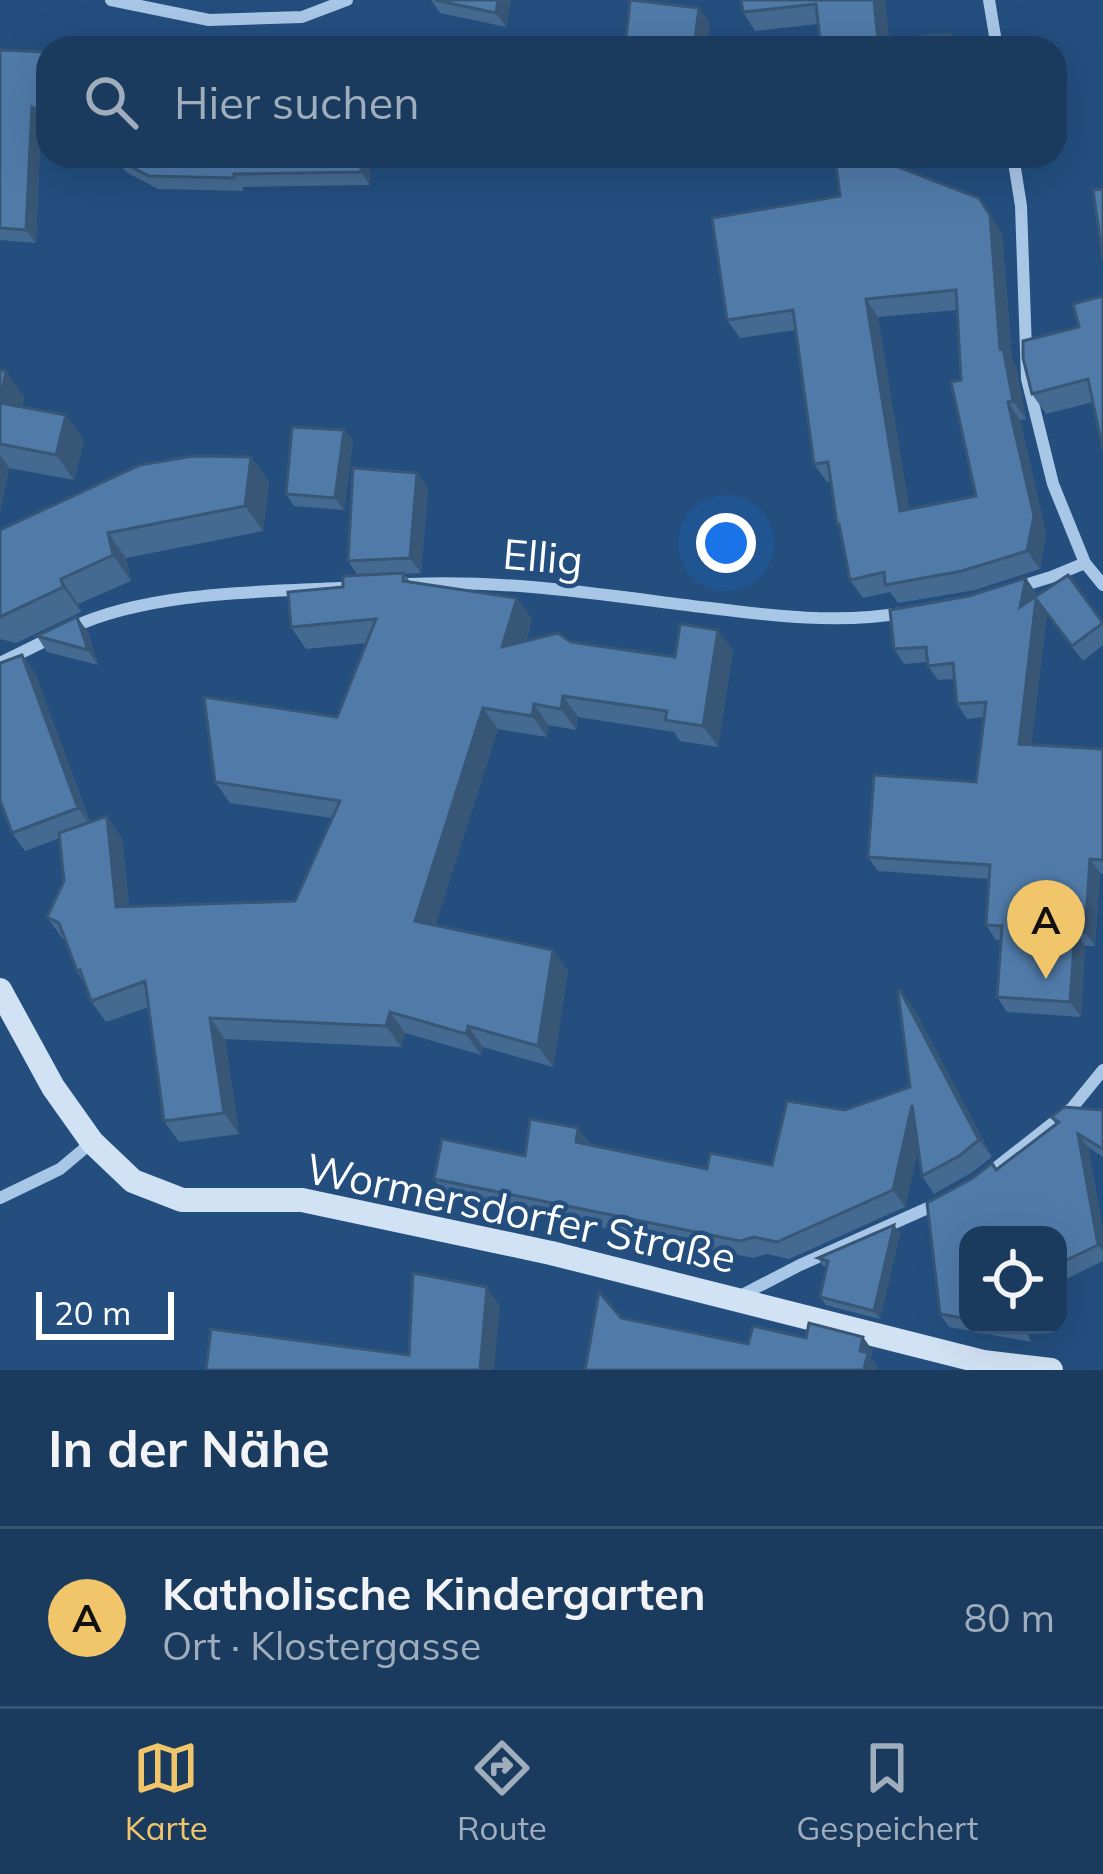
<!DOCTYPE html>
<html lang="de">
<head>
<meta charset="utf-8">
<style>
	body { margin:0; font-family:Mulish,sans-serif; background:#234164; color:#f1f3f6 }
	.controls { position:absolute; right:36px; bottom:36px; display:grid; overflow:hidden; border-radius:24px; box-shadow:0 12px 48px #0002 }
	.controls button { width:108px; height:108px; display:grid; place-items:center; padding:0; border:0; border-bottom:3px solid #385473; background:#1a3a5e; color:#f1f3f6; font:60px sans-serif }
	.scale { position:absolute; left:36px; bottom:30px; width:138px; box-sizing:border-box; padding-left:12px; border:6px solid #fff; border-top:0; font-size:33px; line-height:42px; white-space:nowrap; color:#fff; -webkit-text-stroke:9px #234e7e; paint-order:stroke }
	.you { position:absolute; left:726px; top:543px; width:42px; height:42px; margin:-30px; border:9px solid #fff; border-radius:50%; background:#1a73e8; box-shadow:0 0 0 18px #1a73e833 }
	.badge { display:grid; place-items:center; width:78px; height:78px; border-radius:50%; background:#f1c66b; color:#111; font-size:39px; font-weight:700 }
	.pin { position:absolute; translate:-50% -99px; filter:drop-shadow(0 3px 6px #0008) }
	.pin::after { content:''; position:absolute; top:63px; width:42px; height:36px; background:inherit; clip-path:polygon(0 0,100% 0,50% 100%) }
	.list { margin:0; padding:0; list-style:none }
	h2 { display:flex; justify-content:space-between; align-items:center; height:156px; margin:0; padding:0 48px; font-size:51px }
	h2 small { font-size:39px; font-weight:400; color:#9fadbc }
	.list li { display:grid; grid-template-columns:78px 1fr auto; gap:36px; align-items:center; box-sizing:border-box; height:180px; padding:0 48px; border-top:3px solid #385473 }
	.list b { display:block; font-size:45px; white-space:nowrap }
	.list p { margin:0; font-size:39px; white-space:nowrap; color:#9fadbc }
	.list em { font-size:39px; font-style:normal; color:#9fadbc }
	.icon { flex:none; width:66px; height:66px; fill:none; stroke:currentColor; stroke-width:2; stroke-linecap:round; stroke-linejoin:round }
	.map { position:relative; flex:none; width:1103px; height:1370px; overflow:hidden }
	.search { position:absolute; background:#1a3a5e; box-shadow:0 12px 48px #0002; left:36px; right:36px; top:36px; height:132px; display:flex; align-items:center; gap:30px; box-sizing:border-box; padding:0 42px; border-radius:36px; color:#9fadbc; font-size:45px }
	.sheet { height:336px; background:#1a3a5e }
	nav { display:flex; justify-content:space-around; align-items:center; box-sizing:border-box; height:168px; border-top:3px solid #385473; background:#1a3a5e; font-size:33px; color:#9fadbc }
	nav a { display:grid; justify-items:center; gap:6px }
	nav .on { color:#f1c66b }
	.map>svg:first-child { display:block }
	.lines { fill:none; stroke-linecap:round; stroke-linejoin:round }
	.minor { stroke:#a8c6e6; stroke-width:12 }
	.secondary { stroke:#d2e2f5; stroke-width:24 }
	.wall { fill:#456a91; fill-rule:evenodd }
	.shaded-wall { fill:#385676 }
	.building { fill:#507ba9; stroke:#385676; stroke-width:3; fill-rule:evenodd }
	.labels { text-anchor:middle; stroke-width:9; stroke-linejoin:round; paint-order:stroke }
	.street-label { font-size:42px; fill:#fff; stroke:#234e7e }
</style>
</head>
<body>
<div class="map">
<svg width="1103" height="1370" viewBox="0 0 1103 1370">
	<rect width="100%" height="100%" fill="#234e7e"/>
	<g class="lines">
		<path class="minor" d="M 111,0 L 209,20 L 302,17 L 347,0
			M 989,0 L 997,48
			M 1013,156 L 1021,206 L 1027,379 L 1053,484 L 1085,563 L 1103,585
			M 409,584 C 509,579 610,596 710,608 C 773,616 840,624 902,613
			M 1015,588 L 1051,577 L 1085,563
			M 71,628 C 147,592 257,592 340,588
			M 0,663 L 53,637
			M 983,1178 L 1072,1108 L 1103,1070
			M 0,1198 L 60,1169 L 91,1143
			M 740,1296 L 800,1265 L 939,1203"/>
		<path class="secondary" d="M 0,990 L 53,1087 L 92,1142 L 133,1181 L 182,1200 L 302,1200 L 551,1253 L 983,1362 L 1051,1370"/>
	</g>
	<path class="wall" d="M 431,0 L 511,0 L 506,27 L 440,13 Z
		M 741,0 L 885,0 L 889,40 L 950,34 L 960,48 L 821,48 L 818,24 L 755,31 L 743,12 Z
		M 0,50 L 48,54 L 48,123 L 41,120 L 36,243 L 0,240 Z
		M 115,156 L 370,156 L 370,185 L 243,187 L 243,191 L 158,189 L 126,172 Z
		M 655,156 L 694,156 L 694,161 Z
		M 835,156 L 891,156 L 874,158 L 1002,233 L 1012,360 L 1016,366 L 1026,419 L 1020,420 L 1046,534 L 1040,569 L 975,590 L 898,603 L 890,592 L 863,598 L 850,580 L 841,529 L 837,524 L 831,482 L 827,482 L 814,464 L 796,330 L 740,338 L 727,320 L 840,196 ZM 957,310 L 976,496 L 909,509 L 878,317 Z
		M 1079,327 L 1093,402 L 1046,414 L 1032,394 Z
		M 0,370 L 24,396 L 22,407 L 84,440 L 74,480 L 9,468 L 0,512 Z
		M 344,430 L 353,441 L 344,510 L 294,506 L 286,494 Z
		M 251,457 L 269,482 L 263,531 L 126,558 L 131,581 L 78,604 L 81,612 L 16,643 L 0,639 L 0,530 Z
		M 428,488 L 421,573 L 405,574 L 410,582 L 517,598 L 532,619 L 526,641 L 571,642 L 675,657 L 718,630 L 733,651 L 718,747 L 680,741 L 674,732 L 578,717 L 576,730 L 548,725 L 547,737 L 498,729 L 435,925 L 568,971 L 553,1067 L 483,1047 L 481,1055 L 405,1033 L 401,1047 L 225,1039 L 239,1134 L 179,1142 L 164,1121 L 149,1007 L 106,1022 L 91,1001 L 85,984 L 77,971 L 65,940 L 62,938 L 47,917 L 64,881 L 60,838 L 25,851 L 12,833 L 22,655 L 35,673 L 90,822 L 122,838 L 129,906 L 295,901 L 332,818 L 230,803 L 215,782 L 337,717 L 367,643 L 306,649 L 291,627 L 358,576 L 348,561 Z
		M 1026,578 L 1036,593 L 1035,597 L 1103,622 L 1103,645 L 1083,661 L 1047,614 L 1031,745 L 1103,749 L 1103,874 L 1100,873 L 1095,946 L 1085,946 L 1081,1017 L 1007,1012 L 997,997 L 1001,940 L 996,940 L 986,925 L 989,879 L 878,871 L 868,857 L 976,782 L 984,717 L 967,719 L 957,704 L 954,679 L 938,680 L 928,666 L 928,662 L 904,664 L 894,649 L 969,596 Z
		M 88,632 L 98,665 L 47,652 L 37,636 Z
		M 913,1007 L 992,1157 L 971,1173 L 934,1194 L 922,1176 L 918,1150 L 905,1207 L 789,1259 L 767,1254 L 753,1258 L 446,1196 L 434,1179 L 525,1156 L 578,1128 L 590,1145 L 707,1169 L 772,1165 L 845,1110 L 910,1087 Z
		M 1103,1110 L 1103,1157 L 1088,1147 L 1103,1231 L 1103,1261 L 1058,1283 L 1058,1235 L 968,1235 L 968,1325 L 1024,1325 L 1031,1342 L 949,1327 L 940,1314 L 992,1163 L 997,1169 L 1056,1125 L 1051,1117 Z
		M 894,1225 L 900,1233 L 880,1319 L 826,1305 L 820,1297 L 827,1267 L 823,1266 L 818,1258 Z"/>
	<path class="shaded-wall" d="M 498,0 L 511,0 L 506,27 L 496,13 Z
		M 874,0 L 885,0 L 890,48 L 878,41 Z
		M 699,8 L 710,23 L 707,48 L 694,48 Z
		M 47,52 L 48,54 L 48,113 L 43,106 Z
		M 32,107 L 41,120 L 36,243 L 26,230 Z
		M 360,156 L 370,156 L 370,185 L 361,172 Z
		M 979,198 L 1002,233 L 1012,360 L 1016,366 L 1026,419 L 1013,401 L 1000,349 Z
		M 866,299 L 878,317 L 913,529 L 900,511 Z
		M 6,371 L 24,396 L 17,429 L 0,404 Z
		M 1008,402 L 1020,420 L 1046,534 L 1040,569 L 1027,551 Z
		M 66,415 L 84,440 L 74,480 L 56,455 Z
		M 344,430 L 353,441 L 344,510 L 335,498 Z
		M 0,455 L 9,468 L 0,512 Z
		M 251,457 L 269,482 L 263,531 L 245,506 Z
		M 417,473 L 428,488 L 421,573 L 410,558 Z
		M 108,533 L 126,558 L 131,581 L 113,555 Z
		M 1026,578 L 1036,593 L 1031,622 L 1020,607 Z
		M 61,579 L 78,604 L 81,612 L 63,587 Z
		M 517,598 L 532,619 L 517,668 L 502,647 Z
		M 1036,599 L 1047,614 L 1030,758 L 1019,744 Z
		M 77,617 L 88,632 L 98,665 L 88,650 Z
		M 718,630 L 733,651 L 718,747 L 703,726 Z
		M 22,655 L 35,673 L 91,826 L 78,808 Z
		M 563,696 L 578,717 L 576,730 L 561,709 Z
		M 534,704 L 548,725 L 547,737 L 532,716 Z
		M 483,708 L 498,729 L 430,943 L 415,921 Z
		M 107,816 L 122,838 L 131,928 L 116,907 Z
		M 1090,859 L 1100,873 L 1095,946 L 1085,932 Z
		M 1075,931 L 1085,946 L 1081,1017 L 1070,1002 Z
		M 553,950 L 568,971 L 553,1067 L 538,1046 Z
		M 900,990 L 913,1007 L 992,1157 L 979,1140 Z
		M 390,1012 L 405,1033 L 401,1047 L 386,1026 Z
		M 210,1018 L 225,1039 L 239,1134 L 224,1113 Z
		M 468,1026 L 483,1047 L 481,1055 L 466,1034 Z
		M 912,1105 L 925,1122 L 905,1207 L 893,1190 Z
		M 578,1128 L 590,1146 L 576,1142 Z
		M 1078,1134 L 1088,1147 L 1103,1231 L 1103,1251 L 1098,1245 Z
		M 894,1225 L 900,1233 L 880,1319 L 874,1311 Z
		M 487,1287 L 500,1306 L 494,1370 L 480,1370 Z
		M 863,1337 L 873,1351 L 871,1358 L 878,1368 L 878,1370 L 865,1370 L 860,1351 Z"/>
	<path class="building" d="M 435,0 L 498,0 L 496,13 Z
		M 630,0 L 699,8 L 694,48 L 625,48 Z
		M 741,0 L 874,0 L 878,41 L 950,34 L 952,48 L 821,48 L 816,4 L 743,12 Z
		M 0,50 L 47,52 L 43,106 L 48,105 L 48,114 L 32,107 L 26,230 L 0,228 Z
		M 117,156 L 360,156 L 361,172 L 234,174 L 234,178 L 149,176 L 116,159 Z
		M 835,156 L 870,156 L 979,198 L 990,215 L 1000,349 L 1003,348 L 1013,401 L 1008,402 L 1034,516 L 1027,551 L 962,571 L 885,585 L 884,572 L 850,580 L 839,524 L 837,524 L 828,462 L 814,464 L 793,310 L 727,320 L 712,218 L 840,196 ZM 956,290 L 961,380 L 951,382 L 976,496 L 900,511 L 866,299 Z
		M 1103,189 L 1103,260 L 1093,190 Z
		M 1103,296 L 1103,450 L 1088,379 L 1032,394 L 1023,358 L 1023,341 L 1079,327 L 1073,304 Z
		M 0,370 L 6,371 L 0,402 Z
		M 0,403 L 66,415 L 56,455 L 0,444 Z
		M 292,427 L 344,430 L 335,498 L 286,494 Z
		M 193,456 L 251,457 L 245,506 L 108,533 L 113,555 L 61,579 L 63,587 L 0,617 L 0,530 L 140,465 Z
		M 353,468 L 417,473 L 410,558 L 348,561 Z
		M 404,573 L 403,581 L 517,598 L 502,647 L 558,633 L 571,642 L 675,657 L 680,624 L 718,630 L 703,726 L 665,720 L 667,711 L 563,696 L 561,709 L 534,704 L 532,716 L 483,708 L 415,921 L 553,950 L 538,1046 L 468,1026 L 466,1034 L 390,1012 L 386,1026 L 210,1018 L 224,1113 L 164,1121 L 145,981 L 91,1001 L 80,970 L 77,971 L 59,923 L 47,917 L 64,881 L 59,833 L 107,816 L 116,907 L 295,901 L 340,801 L 215,782 L 204,697 L 337,717 L 376,619 L 291,627 L 288,592 L 343,587 L 343,576 Z
		M 1068,575 L 1103,623 L 1072,646 L 1036,599 L 1019,744 L 1103,749 L 1103,860 L 1090,859 L 1085,932 L 1075,931 L 1070,1002 L 997,997 L 1002,926 L 986,925 L 990,865 L 868,857 L 874,775 L 976,782 L 986,702 L 957,704 L 953,663 L 928,666 L 926,647 L 894,649 L 890,610 L 969,596 L 1026,578 L 1020,607 Z
		M 77,617 L 88,650 L 37,636 Z
		M 22,655 L 78,808 L 12,833 L 0,800 L 0,663 Z
		M 900,990 L 979,1140 L 959,1156 L 922,1176 L 912,1105 L 893,1190 L 777,1242 L 754,1237 L 740,1241 L 434,1179 L 442,1139 L 525,1156 L 530,1119 L 578,1128 L 576,1142 L 707,1169 L 710,1153 L 772,1165 L 787,1101 L 845,1110 L 910,1087 L 898,991 Z
		M 1064,1107 L 1103,1110 L 1103,1149 L 1078,1134 L 1098,1245 L 1058,1264 L 1058,1235 L 968,1235 L 968,1319 L 940,1314 L 927,1203 L 973,1178 L 992,1163 L 996,1170 L 1059,1122 L 1051,1117 Z
		M 894,1225 L 874,1311 L 820,1297 L 828,1261 L 818,1258 Z
		M 413,1273 L 487,1287 L 480,1370 L 206,1370 L 211,1329 L 409,1355 Z
		M 599,1292 L 621,1318 L 748,1344 L 753,1326 L 806,1338 L 809,1323 L 863,1337 L 860,1351 L 868,1353 L 864,1369 L 869,1370 L 585,1370 Z"/>
	<g class="labels">
		<g class="street-label">
			<text transform="translate(543 557) rotate(5)" y="15">Ellig</text>
			<text transform="translate(521 1213) rotate(12)" y="15">Wormersdorfer Straße</text>
		</g>
	</g>
</svg>
<div class="controls">
<button><svg class="icon" aria-label="locate" viewBox="0 0 24 24"><circle cx="12" cy="12" r="6"/><path d="M12 2v4M12 18v4M2 12h4M18 12h4"/></svg></button>
</div>
<div class="scale">20 m</div>
<div class="you"></div>
<div class="pin badge" style="left:1046px;top:979px">A</div>
<div class="search"><svg class="icon" aria-label="search" viewBox="0 0 24 24"><circle cx="10" cy="10" r="6"/><path d="M15 15l6 6"/></svg>Hier suchen</div>
</div>
<section class="sheet">
<h2>In der Nähe<small></small></h2>
<ul class="list">
<li><span class="badge">A</span><div><b>Katholische Kindergarten</b><p>Ort · Klostergasse</p></div><em>80 m</em></li>
</ul>
</section>
<nav>
<a class="on"><svg class="icon" aria-label="map" viewBox="0 0 24 24"><path d="M3 6l6-2 6 2 6-2v14l-6 2-6-2-6 2zM9 4v14M15 6v14"/></svg>Karte</a>
<a><svg class="icon" aria-label="directions" viewBox="0 0 24 24"><path d="M12 3l9 9-9 9-9-9zM9 14v-3h6M13 9l2 2-2 2"/></svg>Route</a>
<a><svg class="icon" aria-label="saved" viewBox="0 0 24 24"><path d="M7 4h10v16l-5-4-5 4z"/></svg>Gespeichert</a>
</nav>
</body>
</html>
